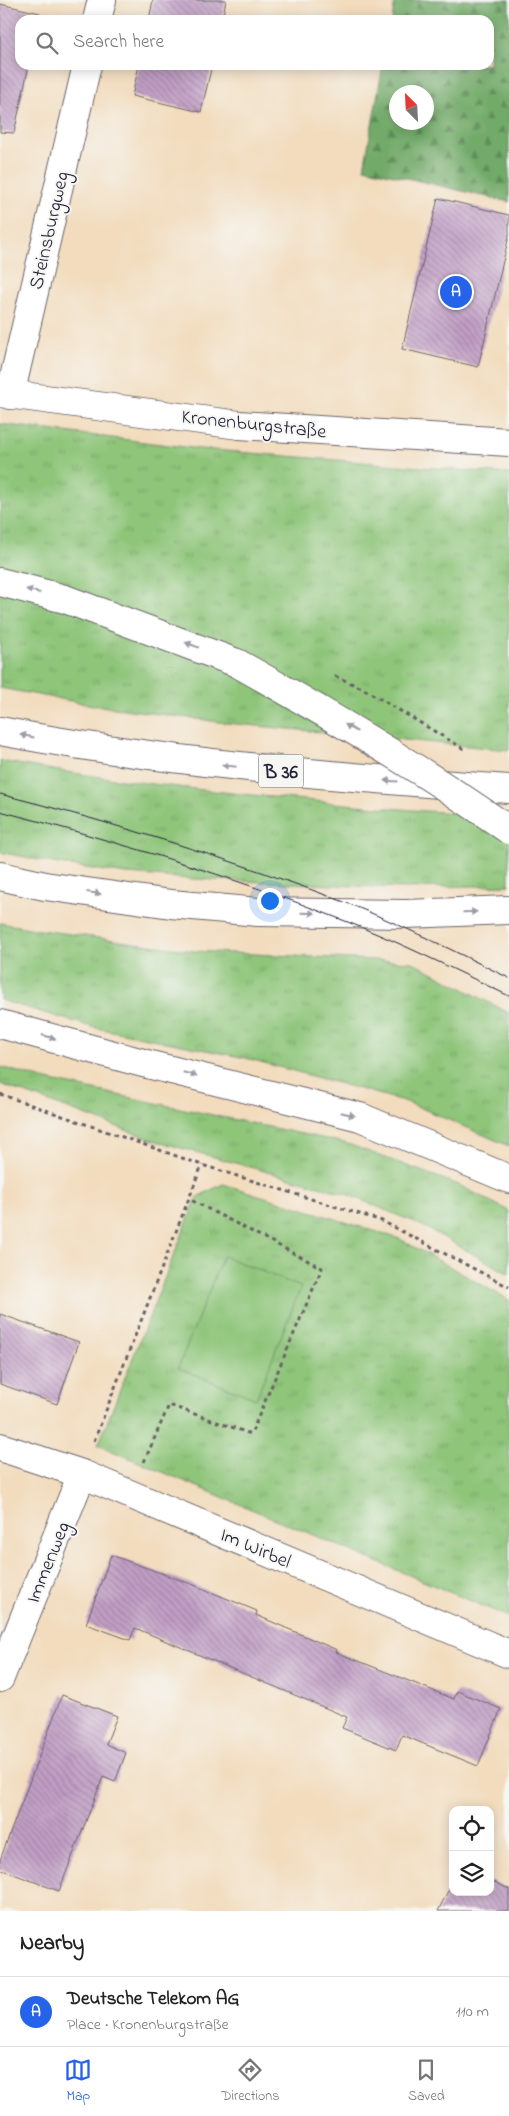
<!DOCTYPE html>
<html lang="en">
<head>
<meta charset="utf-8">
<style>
	body { margin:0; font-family:"Indie Flower",sans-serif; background:#f2f2f2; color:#222 }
	.controls { position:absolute; right:15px; bottom:15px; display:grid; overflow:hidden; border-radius:10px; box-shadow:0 2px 12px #0003 }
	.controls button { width:45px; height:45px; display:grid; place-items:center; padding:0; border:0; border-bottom:1px solid #e0e0e0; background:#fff; color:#222; font:25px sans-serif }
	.compass { position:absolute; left:389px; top:85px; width:45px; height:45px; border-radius:50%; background:#fff; box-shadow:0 2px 12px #0003; rotate:336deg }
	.you { position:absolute; left:269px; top:900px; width:18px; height:18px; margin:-12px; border:4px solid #fff; border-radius:50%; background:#1a73e8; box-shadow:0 0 0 8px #1a73e833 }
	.badge { display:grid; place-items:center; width:32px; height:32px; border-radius:50%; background:#2563eb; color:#fff; font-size:16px; font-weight:700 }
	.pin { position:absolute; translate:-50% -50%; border:2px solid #fff; box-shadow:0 1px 5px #0006 }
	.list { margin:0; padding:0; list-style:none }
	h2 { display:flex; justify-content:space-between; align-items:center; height:65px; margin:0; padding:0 20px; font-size:21px }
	h2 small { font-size:16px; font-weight:400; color:#767676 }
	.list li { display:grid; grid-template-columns:32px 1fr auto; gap:15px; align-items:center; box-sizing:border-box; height:70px; padding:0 20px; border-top:1px solid #e0e0e0 }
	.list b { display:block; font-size:19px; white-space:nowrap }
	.list p { margin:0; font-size:16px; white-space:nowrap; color:#767676 }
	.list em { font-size:16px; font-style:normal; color:#767676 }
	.icon { flex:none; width:28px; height:28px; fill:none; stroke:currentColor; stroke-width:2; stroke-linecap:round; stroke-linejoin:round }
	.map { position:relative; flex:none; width:509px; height:1911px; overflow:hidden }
	.search { position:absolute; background:#fff; box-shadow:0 2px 12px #0003; left:15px; right:15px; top:15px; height:55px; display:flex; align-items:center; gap:12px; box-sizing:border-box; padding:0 18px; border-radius:15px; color:#767676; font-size:19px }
	.sheet { height:135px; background:#fff }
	nav { display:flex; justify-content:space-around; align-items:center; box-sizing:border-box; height:70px; border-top:1px solid #e0e0e0; background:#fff; font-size:14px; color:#767676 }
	nav a { display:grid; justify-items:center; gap:2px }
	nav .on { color:#2563eb }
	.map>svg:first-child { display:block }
	.grass { fill:url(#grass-tufts); stroke:#58745a }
	.forest { fill:url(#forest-firs); stroke:#4a6652; fill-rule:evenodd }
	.garden { fill:#8ec579; stroke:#58745a }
	.building { fill:url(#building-back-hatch) }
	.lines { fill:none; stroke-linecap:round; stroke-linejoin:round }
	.minor-casing { stroke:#6b6368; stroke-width:30 }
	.highway-casing { stroke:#6b6368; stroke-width:30 }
	.path { stroke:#6b6368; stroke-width:3; stroke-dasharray:4 4; stroke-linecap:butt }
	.minor { stroke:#fff; stroke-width:28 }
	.highway { stroke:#fff; stroke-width:28 }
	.tram { stroke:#22223b; stroke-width:1 }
	.highway-bridge-casing { stroke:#6b6368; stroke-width:30; stroke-linecap:butt }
	.highway-bridge { stroke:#fff; stroke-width:28 }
	.oneway { fill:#9c9ca7 }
	.labels { text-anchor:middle; stroke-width:4; stroke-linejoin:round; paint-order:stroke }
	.shield { fill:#f6f6f2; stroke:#626272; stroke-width:1 }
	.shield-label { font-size:19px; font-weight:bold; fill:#22223b }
	.street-label { font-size:20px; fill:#22223b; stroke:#f6f6f2 }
</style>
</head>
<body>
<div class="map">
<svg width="509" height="1911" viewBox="0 0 509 1911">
	<defs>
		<pattern id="grass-tufts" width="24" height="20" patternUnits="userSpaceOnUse" patternTransform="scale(1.25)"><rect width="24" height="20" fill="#8ec579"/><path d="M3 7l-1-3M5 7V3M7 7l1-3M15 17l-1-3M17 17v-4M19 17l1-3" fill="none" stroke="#7aa96a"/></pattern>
		<pattern id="forest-firs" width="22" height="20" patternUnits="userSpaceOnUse" patternTransform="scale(1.25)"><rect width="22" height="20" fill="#72aa69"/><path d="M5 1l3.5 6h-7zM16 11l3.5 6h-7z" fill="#5d8a58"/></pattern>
		<pattern id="building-back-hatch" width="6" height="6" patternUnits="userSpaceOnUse" patternTransform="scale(1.25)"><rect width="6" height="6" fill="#c19ec5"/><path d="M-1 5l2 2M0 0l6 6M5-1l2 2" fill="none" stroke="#9c80a1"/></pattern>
	</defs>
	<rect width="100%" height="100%" fill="#f6f6f2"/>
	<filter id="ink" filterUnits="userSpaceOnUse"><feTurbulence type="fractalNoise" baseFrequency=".02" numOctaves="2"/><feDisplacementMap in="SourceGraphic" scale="10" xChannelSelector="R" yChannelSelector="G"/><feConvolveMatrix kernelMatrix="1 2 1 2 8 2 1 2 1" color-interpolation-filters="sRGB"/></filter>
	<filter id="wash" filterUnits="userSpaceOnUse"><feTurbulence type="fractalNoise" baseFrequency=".0096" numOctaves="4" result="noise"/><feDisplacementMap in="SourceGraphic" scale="20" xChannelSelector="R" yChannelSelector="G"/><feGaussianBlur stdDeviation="1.12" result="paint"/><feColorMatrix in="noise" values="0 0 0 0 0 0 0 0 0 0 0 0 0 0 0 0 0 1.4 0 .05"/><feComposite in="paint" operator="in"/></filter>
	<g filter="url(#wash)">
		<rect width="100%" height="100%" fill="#f2dcbd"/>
		<path class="grass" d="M 0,424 L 201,449 L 509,474 L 509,750 L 226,723 L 93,705 L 0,688 Z
			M 0,761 C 101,779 203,791 305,800 C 373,807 441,813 509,816 L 509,885 L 404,888 L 192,879 L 127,874 L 58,864 L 0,852 Z
			M 0,923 L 41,930 L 194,951 L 413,962 L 509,1013 L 509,1146 L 407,1102 L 246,1058 L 92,1027 L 0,1000 Z
			M 0,1067 L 47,1080 L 345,1143 L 459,1185 L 509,1211 L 509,1274 L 423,1226 L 347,1194 L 156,1141 L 0,1084 Z
			M 223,1184 L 400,1239 L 509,1300 L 509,1617 L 98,1445 L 197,1197 Z"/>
		<path class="forest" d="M 395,0 L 509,0 L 509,202 L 364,168 L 383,65 L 489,65 L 489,20 L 392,20 ZM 396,92 L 426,92 L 426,122 L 396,122 Z"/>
		<path class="garden" d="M 223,1256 L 301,1287 L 256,1399 L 178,1368 Z"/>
		<g id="blocks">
			<path class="building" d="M 153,0 L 226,0 L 222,20 L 149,20 Z
				M 0,4 L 40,13 L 39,20 L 20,20 L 20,65 L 29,65 L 14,133 L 0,132 Z
				M 139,65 L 212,65 L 201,112 L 132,96 Z
				M 438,198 L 509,215 L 509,236 L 478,367 L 402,349 Z
				M 0,1314 L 79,1342 L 57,1404 L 0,1384 Z
				M 111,1555 L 194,1585 L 257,1611 L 256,1615 L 337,1650 L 336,1652 L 454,1699 L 457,1691 L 501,1709 L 478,1766 L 402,1735 L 396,1750 L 342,1728 L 347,1717 L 135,1628 L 130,1640 L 86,1624 Z
				M 62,1695 L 117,1716 L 106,1744 L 126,1753 L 115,1782 L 103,1777 L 59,1891 L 0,1869 L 0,1860 Z
				M 490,1880 L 509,1889 L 509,1911 L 438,1911 L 453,1881 L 453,1892 L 490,1892 Z"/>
		</g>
	</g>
	<g filter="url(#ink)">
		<use href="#blocks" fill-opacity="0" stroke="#6b6368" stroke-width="1"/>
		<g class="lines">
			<g class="minor-casing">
				<path id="minor" d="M 97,20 L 102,0
					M 0,393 L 239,425 L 509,442
					M 10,395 L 87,65
					M 0,1447 L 82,1474 L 509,1654
					M 0,1678 L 82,1474"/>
			</g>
			<g class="highway-casing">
				<path id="highway" d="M 0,582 L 65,599 L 237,663
					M 0,731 C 168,763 338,777 509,789
					M 0,876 L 45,886 L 171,904 L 258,912 L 406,914 L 509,910
					M 0,1024 L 143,1063 L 360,1117 L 509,1179"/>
			</g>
			<path class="path" d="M 335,676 L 362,688 L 464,749
				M 0,1094 L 202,1165 L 382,1221 L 509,1287
				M 94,1441 L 202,1165
				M 144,1462 L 169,1405 L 251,1434 L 322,1268 L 189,1199"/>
			<use href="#minor" class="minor"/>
			<use href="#highway" class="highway"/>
			<path class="tram" d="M 0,794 C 118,824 234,860 347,903 C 402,925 456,952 509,978
				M 0,811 C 115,841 229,875 340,919 C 398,941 453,969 509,996"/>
			<g class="highway-bridge-casing">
				<path id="highway-bridge" d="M 237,663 C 330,715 422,769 509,830"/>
			</g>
			<use href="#highway-bridge" class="highway-bridge"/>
		</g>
		<defs><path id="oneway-solid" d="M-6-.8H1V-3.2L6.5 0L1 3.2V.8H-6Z" transform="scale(1.25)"/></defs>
		<g class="oneway">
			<use href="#oneway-solid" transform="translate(33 591) rotate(-165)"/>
			<use href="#oneway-solid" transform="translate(192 645) rotate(-159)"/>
			<use href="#oneway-solid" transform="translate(351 728) rotate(-149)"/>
			<use href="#oneway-solid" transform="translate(27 736) rotate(-169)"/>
			<use href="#oneway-solid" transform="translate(229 766) rotate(-174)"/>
			<use href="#oneway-solid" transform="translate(391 781) rotate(-176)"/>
			<use href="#oneway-solid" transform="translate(94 893) rotate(8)"/>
			<use href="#oneway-solid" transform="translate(470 912) rotate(-2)"/>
			<use href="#oneway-solid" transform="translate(308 913) rotate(1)"/>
			<use href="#oneway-solid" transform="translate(49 1037) rotate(15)"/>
			<use href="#oneway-solid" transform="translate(190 1074) rotate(14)"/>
			<use href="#oneway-solid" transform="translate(348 1114) rotate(14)"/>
		</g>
	</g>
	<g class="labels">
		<rect class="shield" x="258.5" y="754.5" width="45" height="33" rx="4"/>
		<g class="shield-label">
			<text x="281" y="778">B 36</text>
		</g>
		<g class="street-label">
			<text transform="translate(48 230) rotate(-77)" y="7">Steinsburgweg</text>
			<text transform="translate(254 423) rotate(6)" y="7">Kronenburgstraße</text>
			<text transform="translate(256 1547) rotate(23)" y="7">Im Wirbel</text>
			<text transform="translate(47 1562) rotate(-68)" y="7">Immenweg</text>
		</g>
	</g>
</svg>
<div class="controls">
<button><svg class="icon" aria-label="locate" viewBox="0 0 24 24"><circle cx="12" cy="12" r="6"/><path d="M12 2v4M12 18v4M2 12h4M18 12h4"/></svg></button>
<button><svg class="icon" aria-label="layers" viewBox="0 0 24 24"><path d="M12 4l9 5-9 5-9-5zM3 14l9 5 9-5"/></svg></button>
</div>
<svg class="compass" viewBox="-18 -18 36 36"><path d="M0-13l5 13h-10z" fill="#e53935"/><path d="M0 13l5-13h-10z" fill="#767676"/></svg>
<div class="you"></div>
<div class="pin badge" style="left:456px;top:292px">A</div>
<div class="search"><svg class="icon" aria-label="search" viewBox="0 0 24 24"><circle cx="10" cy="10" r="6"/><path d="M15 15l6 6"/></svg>Search here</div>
</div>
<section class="sheet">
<h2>Nearby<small></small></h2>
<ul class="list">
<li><span class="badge">A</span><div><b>Deutsche Telekom AG</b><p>Place · Kronenburgstraße</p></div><em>110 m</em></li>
</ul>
</section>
<nav>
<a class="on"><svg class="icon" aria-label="map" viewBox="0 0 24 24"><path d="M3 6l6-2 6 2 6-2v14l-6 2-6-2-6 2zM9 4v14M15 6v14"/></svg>Map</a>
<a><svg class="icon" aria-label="directions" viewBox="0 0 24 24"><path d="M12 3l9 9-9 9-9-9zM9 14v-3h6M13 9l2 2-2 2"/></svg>Directions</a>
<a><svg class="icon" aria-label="saved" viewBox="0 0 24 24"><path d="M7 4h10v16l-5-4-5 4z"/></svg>Saved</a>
</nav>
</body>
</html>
